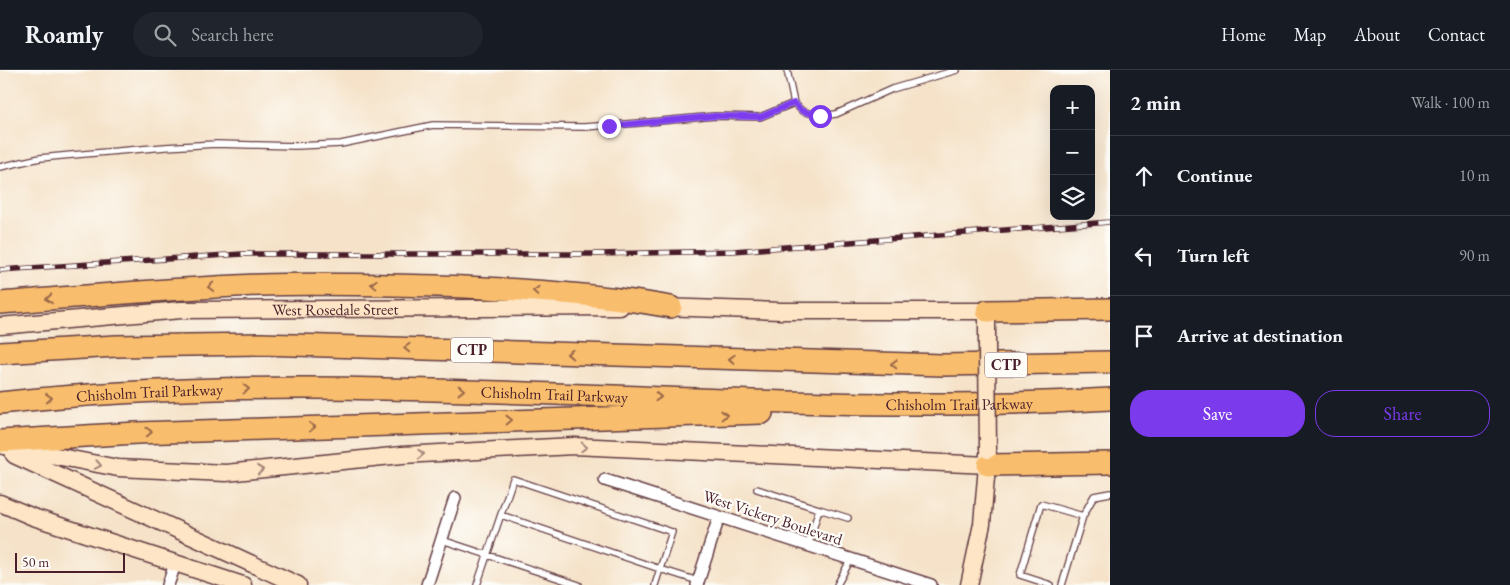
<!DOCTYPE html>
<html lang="en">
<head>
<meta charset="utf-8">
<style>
	body { margin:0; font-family:"EB Garamond",serif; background:#20242c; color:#f1f3f6 }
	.controls { position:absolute; right:15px; top:15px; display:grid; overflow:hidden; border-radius:10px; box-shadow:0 5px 20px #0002 }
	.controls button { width:45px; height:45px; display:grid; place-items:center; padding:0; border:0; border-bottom:1px solid #363941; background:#171b24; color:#f1f3f6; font:25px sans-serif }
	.scale { position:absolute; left:15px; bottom:12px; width:110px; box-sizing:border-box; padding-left:5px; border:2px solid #4a1f2b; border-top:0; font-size:14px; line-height:18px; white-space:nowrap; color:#4a1f2b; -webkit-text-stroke:4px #fdfcf7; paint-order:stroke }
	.stop { position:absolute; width:15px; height:15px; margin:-11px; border:4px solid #7c3aed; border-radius:50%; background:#fff }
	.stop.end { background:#7c3aed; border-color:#fff; box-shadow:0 1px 5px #0008 }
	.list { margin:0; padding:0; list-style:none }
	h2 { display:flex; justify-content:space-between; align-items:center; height:65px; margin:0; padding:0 20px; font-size:21px }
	h2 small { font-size:16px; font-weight:400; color:#9ea1a6 }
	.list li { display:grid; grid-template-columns:32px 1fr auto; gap:15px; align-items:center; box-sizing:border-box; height:80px; padding:0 20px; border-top:1px solid #363941 }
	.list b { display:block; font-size:19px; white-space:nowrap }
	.list em { font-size:16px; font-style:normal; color:#9ea1a6 }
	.actions { display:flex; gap:10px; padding:15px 20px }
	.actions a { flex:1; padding:11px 0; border:1px solid #7c3aed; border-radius:20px; text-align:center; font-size:18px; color:#7c3aed }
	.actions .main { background:#7c3aed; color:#fff }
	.icon { flex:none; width:28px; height:28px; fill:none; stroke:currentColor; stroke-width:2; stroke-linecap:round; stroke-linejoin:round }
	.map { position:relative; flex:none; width:1110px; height:515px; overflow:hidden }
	header { display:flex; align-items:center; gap:30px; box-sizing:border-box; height:70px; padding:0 25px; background:#171b24; border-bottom:1px solid #363941 }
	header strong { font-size:24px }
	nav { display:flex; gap:28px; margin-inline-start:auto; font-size:18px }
	.search { width:350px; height:45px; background:#20242c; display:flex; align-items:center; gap:12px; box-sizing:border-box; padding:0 18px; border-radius:28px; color:#9ea1a6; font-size:19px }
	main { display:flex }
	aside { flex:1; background:#171b24 }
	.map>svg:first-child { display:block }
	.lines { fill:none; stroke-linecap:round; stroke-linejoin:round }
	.lane-casing { stroke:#643c43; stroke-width:8 }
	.street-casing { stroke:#643c43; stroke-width:14 }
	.secondary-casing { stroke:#643c43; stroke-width:19 }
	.highway-casing { stroke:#643c43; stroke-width:24 }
	.lane { stroke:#fff; stroke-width:5.5 }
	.street { stroke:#fff; stroke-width:11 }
	.secondary { stroke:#fde5c5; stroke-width:16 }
	.highway { stroke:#f9be6d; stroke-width:21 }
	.rail-casing { stroke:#4a1f2b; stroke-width:5.5 }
	.rail { stroke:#fdfcf7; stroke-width:4; stroke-dasharray:11; stroke-linecap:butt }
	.secondary-bridge-casing { stroke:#643c43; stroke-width:19; stroke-linecap:butt }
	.secondary-bridge { stroke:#fde5c5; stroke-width:16 }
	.oneway { stroke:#996749 }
	.oneway2 { stroke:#a48278 }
	.route { stroke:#7c3aed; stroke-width:6 }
	.labels { text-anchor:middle; stroke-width:4.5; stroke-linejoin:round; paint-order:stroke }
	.shield { fill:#fdfcf7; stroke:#806168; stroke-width:1 }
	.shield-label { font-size:15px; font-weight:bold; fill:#4a1f2b }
	.street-label { font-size:16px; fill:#4a1f2b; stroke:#fdfcf7 }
</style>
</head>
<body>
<header>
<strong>Roamly</strong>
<div class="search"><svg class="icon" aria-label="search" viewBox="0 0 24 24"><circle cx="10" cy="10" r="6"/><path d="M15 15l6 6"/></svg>Search here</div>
<nav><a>Home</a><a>Map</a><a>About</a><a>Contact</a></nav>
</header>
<main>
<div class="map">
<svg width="1110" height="515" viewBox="0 0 1110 515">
	<rect width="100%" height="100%" fill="#fdfcf7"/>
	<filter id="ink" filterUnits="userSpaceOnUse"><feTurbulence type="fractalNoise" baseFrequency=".02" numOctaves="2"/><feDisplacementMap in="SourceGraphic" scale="10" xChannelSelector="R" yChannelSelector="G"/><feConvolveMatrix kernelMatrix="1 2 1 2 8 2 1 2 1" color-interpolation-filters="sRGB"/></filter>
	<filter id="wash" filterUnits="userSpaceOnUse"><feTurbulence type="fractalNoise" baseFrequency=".0096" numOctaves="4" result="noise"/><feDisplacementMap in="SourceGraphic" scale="20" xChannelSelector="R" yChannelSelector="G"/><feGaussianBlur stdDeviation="1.12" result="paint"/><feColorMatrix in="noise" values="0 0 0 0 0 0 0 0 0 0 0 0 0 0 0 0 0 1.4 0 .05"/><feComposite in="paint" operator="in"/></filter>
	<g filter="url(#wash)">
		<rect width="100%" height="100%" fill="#f5e2c8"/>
	</g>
	<g filter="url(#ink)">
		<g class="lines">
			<g class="lane-casing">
				<path id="lane" d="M 787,0 L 794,33 L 802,41 L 820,46 L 836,44 L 892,19 L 957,0
					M 0,97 L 40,88 L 72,85 L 165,77 L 216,74 L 296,76 L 341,74 L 433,55 L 584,57 L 639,53 L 715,46 L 760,47 L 794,33
					M 757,419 L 819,439
					M 442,470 L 579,515
					M 808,476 L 819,439 L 848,448
					M 477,515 L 513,409 L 672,462 L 660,499 L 501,445
					M 655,515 L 660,499 L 698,511
					M 837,515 L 851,489
					M 1051,515 L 1020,505 L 1041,434 L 1083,446 L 1094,426 L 1110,423
					M 1062,515 L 1083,446"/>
			</g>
			<g class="street-casing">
				<path id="street" d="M 605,410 L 931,515
					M 168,515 L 175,494
					M 427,515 L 455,428
					M 697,515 L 719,447"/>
			</g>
			<g class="secondary-casing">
				<g id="secondary">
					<path d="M 659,237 L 782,241 L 987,241 L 987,274"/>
					<path id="s1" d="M 0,256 L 181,240 L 620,237"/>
					<path d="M 4,376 L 118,398 L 226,403 L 402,385 L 574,376 L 988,395"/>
					<path d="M 14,385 L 298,515"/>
					<path d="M 0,433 L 33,447 L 243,515"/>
					<path d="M 969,515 L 982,454 L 988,384"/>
				</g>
			</g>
			<g class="highway-casing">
				<g id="highway">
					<path d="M 0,233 C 87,226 173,218 260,215 C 319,213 379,215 438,216 C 516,219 594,223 671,237"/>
					<path d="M 987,241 L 1110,239"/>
					<path d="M 0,283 L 116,276 L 261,274 L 943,295 L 1110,292"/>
					<path id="s2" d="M 0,333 C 369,292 740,351 1110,329"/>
					<path d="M 0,371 L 137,363 L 762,343"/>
					<path d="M 988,395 L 1110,393"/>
				</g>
			</g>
			<use href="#lane" class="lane"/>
			<use href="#street" class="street"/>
			<use href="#secondary" class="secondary"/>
			<use href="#highway" class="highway"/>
			<g class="rail-casing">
				<path id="rail" d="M 0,200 L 242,184 L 599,184 L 733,181 L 1110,152"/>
			</g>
			<use href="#rail" class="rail"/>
			<g class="secondary-bridge-casing">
				<path id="secondary-bridge" d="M 987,274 L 988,380"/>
			</g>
			<use href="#secondary-bridge" class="secondary-bridge"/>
		</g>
		<defs><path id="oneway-chevron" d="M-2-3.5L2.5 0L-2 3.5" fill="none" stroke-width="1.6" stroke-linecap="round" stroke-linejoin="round" transform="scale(1.25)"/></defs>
		<g class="oneway">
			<use href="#oneway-chevron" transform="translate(374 214) rotate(-178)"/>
			<use href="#oneway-chevron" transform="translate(211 217) rotate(177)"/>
			<use href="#oneway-chevron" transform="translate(536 221) rotate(-176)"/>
			<use href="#oneway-chevron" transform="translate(49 229) rotate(175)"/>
			<use href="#oneway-chevron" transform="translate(407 278) rotate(-178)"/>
			<use href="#oneway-chevron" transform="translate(570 284) rotate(-178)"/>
			<use href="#oneway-chevron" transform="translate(732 289) rotate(-178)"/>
			<use href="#oneway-chevron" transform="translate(894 294) rotate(-178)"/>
			<use href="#oneway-chevron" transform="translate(246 319) rotate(-1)"/>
			<use href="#oneway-chevron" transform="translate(461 320) rotate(1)"/>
			<use href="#oneway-chevron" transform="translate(658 327) rotate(2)"/>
			<use href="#oneway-chevron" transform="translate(49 328) rotate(-4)"/>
			<use href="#oneway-chevron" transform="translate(724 345) rotate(-1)"/>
			<use href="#oneway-chevron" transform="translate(509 350) rotate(-1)"/>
			<use href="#oneway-chevron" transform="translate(312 357) rotate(-2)"/>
			<use href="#oneway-chevron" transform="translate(149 362) rotate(-2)"/>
		</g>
		<g class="oneway2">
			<use href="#oneway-chevron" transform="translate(584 377) rotate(3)"/>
			<use href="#oneway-chevron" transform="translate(421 384) rotate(-3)"/>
			<use href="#oneway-chevron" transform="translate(98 395) rotate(11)"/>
			<use href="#oneway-chevron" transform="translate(260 400) rotate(-6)"/>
		</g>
	</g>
	<g class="lines" filter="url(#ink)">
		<path class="route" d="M 609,56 L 715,46 L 760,47 L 794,33 L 802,41 L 820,46"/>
	</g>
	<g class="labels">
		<g class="shield">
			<rect x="451" y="267.5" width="42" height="25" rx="4"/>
			<rect x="985" y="282.5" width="42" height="25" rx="4"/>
		</g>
		<g class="shield-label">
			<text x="472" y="285">CTP</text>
			<text x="1006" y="300">CTP</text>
		</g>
		<g class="street-label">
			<text dy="6" stroke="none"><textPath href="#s1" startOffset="336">West Rosedale Street</textPath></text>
			<text dy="6" stroke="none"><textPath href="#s2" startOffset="150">Chisholm Trail Parkway</textPath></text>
			<text dy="6" stroke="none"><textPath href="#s2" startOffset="555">Chisholm Trail Parkway</textPath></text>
			<text dy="6" stroke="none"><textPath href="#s2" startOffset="960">Chisholm Trail Parkway</textPath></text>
			<text transform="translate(773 447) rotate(18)" y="6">West Vickery Boulevard</text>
		</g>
	</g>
</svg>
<div class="controls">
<button>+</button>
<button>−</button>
<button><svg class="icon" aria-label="layers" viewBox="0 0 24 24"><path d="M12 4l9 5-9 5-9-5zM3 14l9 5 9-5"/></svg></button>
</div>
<div class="scale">50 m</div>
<div class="stop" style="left:820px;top:46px"></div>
<div class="stop end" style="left:609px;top:56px"></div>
</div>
<aside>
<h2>2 min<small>Walk · 100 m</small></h2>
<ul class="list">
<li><svg class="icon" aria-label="ahead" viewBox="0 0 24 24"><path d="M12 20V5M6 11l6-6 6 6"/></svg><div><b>Continue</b></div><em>10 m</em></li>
<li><svg class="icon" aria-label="left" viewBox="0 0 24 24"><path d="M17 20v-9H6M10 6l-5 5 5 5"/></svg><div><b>Turn left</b></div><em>90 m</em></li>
<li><svg class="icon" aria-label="arrive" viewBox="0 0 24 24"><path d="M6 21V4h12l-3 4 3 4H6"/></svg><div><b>Arrive at destination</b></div></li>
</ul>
<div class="actions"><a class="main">Save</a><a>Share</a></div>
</aside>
</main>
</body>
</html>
